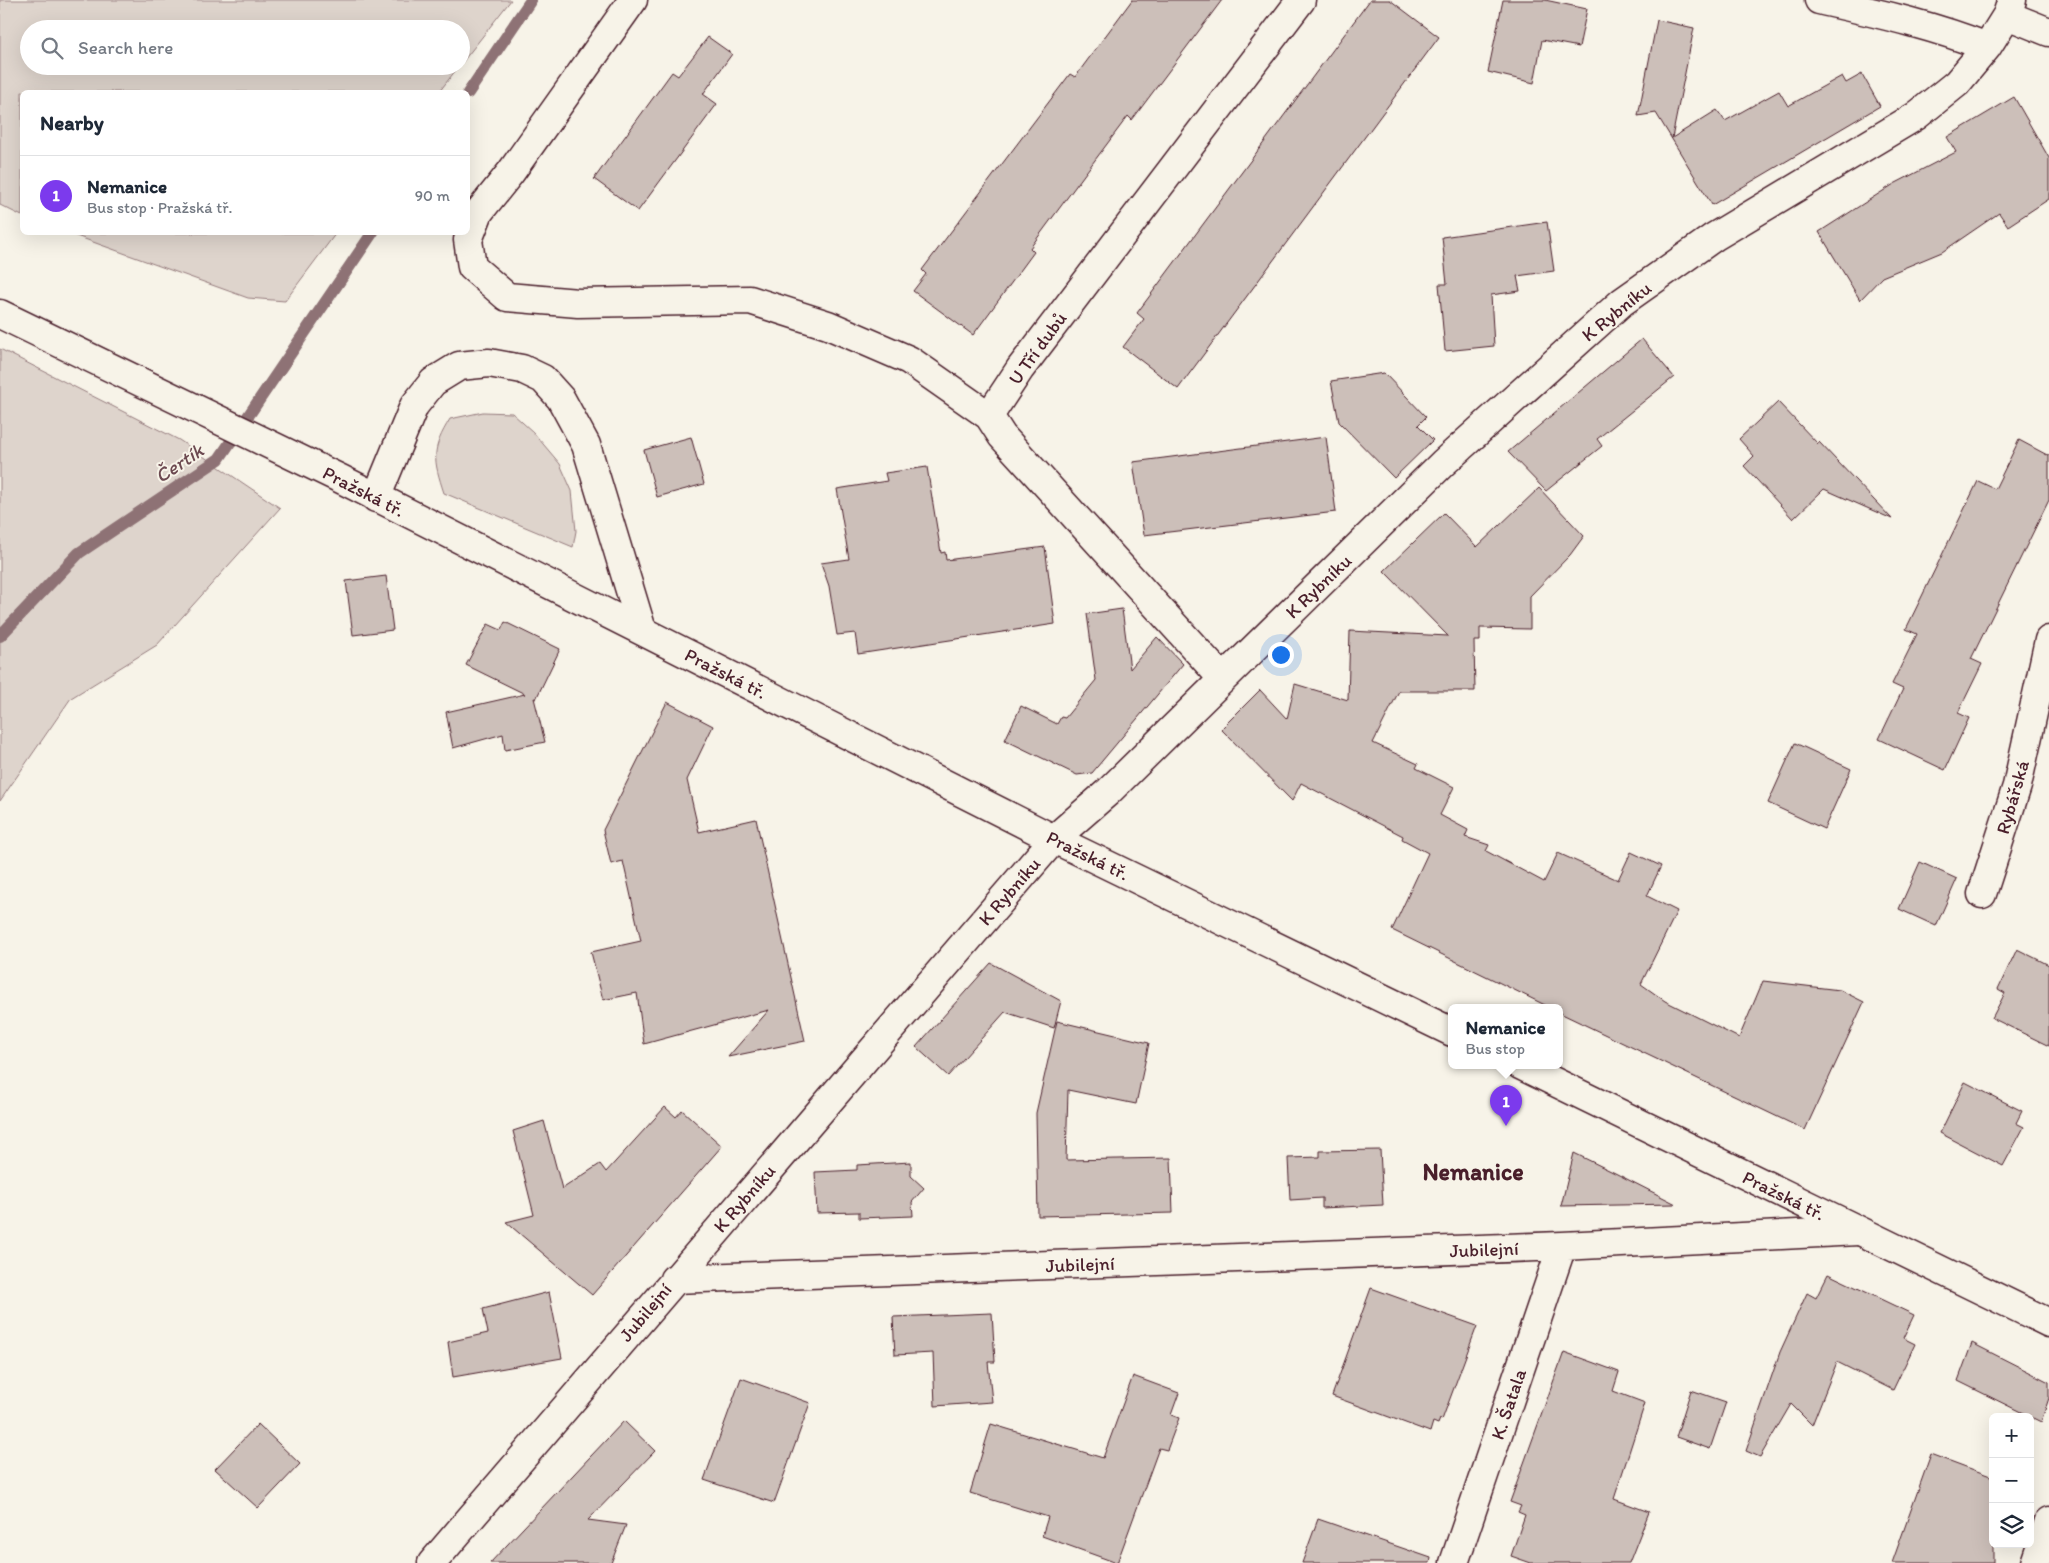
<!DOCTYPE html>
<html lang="en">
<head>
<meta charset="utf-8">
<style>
	body { margin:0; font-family:Itim,sans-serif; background:#f2f2f3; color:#1f2937 }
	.controls { position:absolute; right:15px; bottom:15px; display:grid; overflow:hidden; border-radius:8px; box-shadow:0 5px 20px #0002 }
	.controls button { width:45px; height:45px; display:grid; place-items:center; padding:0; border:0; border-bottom:1px solid #e0e1e3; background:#fff; color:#1f2937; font:25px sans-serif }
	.you { position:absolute; left:1280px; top:654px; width:18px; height:18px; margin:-12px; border:4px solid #fff; border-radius:50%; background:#1a73e8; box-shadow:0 0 0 8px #1a73e833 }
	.badge { display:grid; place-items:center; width:32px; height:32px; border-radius:50%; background:#7c3aed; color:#fff; font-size:16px; font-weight:700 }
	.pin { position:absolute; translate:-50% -41px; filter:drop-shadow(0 1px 2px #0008) }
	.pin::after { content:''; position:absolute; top:26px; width:18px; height:15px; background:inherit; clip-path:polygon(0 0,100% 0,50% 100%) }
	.popup { position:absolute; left:1448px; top:1004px; width:115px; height:65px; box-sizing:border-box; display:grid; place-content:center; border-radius:8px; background:#fff; filter:drop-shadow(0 1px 4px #0005); font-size:16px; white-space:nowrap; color:#747a83 }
	.popup b { font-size:19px; color:#1f2937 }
	.popup::after { content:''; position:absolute; left:50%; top:100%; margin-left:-10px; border:10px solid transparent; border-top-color:#fff }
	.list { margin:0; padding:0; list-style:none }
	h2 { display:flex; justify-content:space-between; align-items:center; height:65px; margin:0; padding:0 20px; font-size:21px }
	h2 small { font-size:16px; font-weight:400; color:#747a83 }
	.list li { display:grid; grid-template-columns:32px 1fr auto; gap:15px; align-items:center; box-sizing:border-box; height:80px; padding:0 20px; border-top:1px solid #e0e1e3 }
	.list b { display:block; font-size:19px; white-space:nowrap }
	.list p { margin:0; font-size:16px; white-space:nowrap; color:#747a83 }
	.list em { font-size:16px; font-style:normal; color:#747a83 }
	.icon { flex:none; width:28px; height:28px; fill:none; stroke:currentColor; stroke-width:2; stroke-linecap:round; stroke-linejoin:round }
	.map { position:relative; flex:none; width:2049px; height:1563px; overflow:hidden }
	.search { position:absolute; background:#fff; box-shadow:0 5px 20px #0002; left:20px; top:20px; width:450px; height:55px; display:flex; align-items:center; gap:12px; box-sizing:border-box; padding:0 18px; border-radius:28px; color:#747a83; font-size:19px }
	.panel { position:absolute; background:#fff; box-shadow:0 5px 20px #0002; left:20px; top:90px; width:450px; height:145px; border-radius:8px }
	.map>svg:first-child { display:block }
	.green { fill:#ded4cc; stroke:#947a7c }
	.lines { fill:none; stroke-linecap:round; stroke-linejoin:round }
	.stream { stroke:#8e7275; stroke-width:12 }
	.building { fill:#ccbfb9; stroke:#4a1f2b }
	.minor-casing { stroke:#4a1f2b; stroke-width:31 }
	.major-casing { stroke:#4a1f2b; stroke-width:31 }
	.minor { stroke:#f7f3e8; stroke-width:28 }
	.major { stroke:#f7f3e8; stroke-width:28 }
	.labels { text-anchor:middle; stroke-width:4; stroke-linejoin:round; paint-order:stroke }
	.street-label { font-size:19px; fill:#4a1f2b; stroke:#f7f3e8 }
	.water-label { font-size:20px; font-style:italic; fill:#6c4950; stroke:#f7f3e8 }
	.district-label { font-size:24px; font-weight:bold; fill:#4a1f2b; stroke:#f7f3e8 }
</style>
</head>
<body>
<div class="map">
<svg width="2049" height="1563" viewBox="0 0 2049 1563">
	<rect width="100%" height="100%" fill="#f7f3e8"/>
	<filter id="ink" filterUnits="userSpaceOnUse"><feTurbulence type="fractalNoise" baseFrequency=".02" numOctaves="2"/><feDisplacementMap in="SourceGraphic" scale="10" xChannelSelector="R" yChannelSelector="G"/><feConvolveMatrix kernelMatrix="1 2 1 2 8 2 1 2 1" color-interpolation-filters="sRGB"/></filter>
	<g filter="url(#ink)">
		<path class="green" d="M 0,0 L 511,0 L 461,64 L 461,29 L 29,29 L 29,66 L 459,66 L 439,92 L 22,92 L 22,216 L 0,205 Z
			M 68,233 L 336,233 L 285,301 L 248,298 Z
			M 0,349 L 179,440 L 280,508 L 157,645 L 71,698 L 0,801 Z
			M 483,412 L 512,413 L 533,432 L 560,464 L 572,491 L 576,531 L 573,547 L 444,493 C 433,459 431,450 450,419 Z"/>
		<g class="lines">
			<path class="stream" d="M 468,93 L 531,0
				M 0,636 L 79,553 L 219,459 L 373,232"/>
		</g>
		<path class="building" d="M 1132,0 L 1222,0 L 1132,120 L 1128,116 L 1095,160 L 1030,248 L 1034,252 L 973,335 L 913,291 L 926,274 L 922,270 L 1070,74 L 1075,77 Z
			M 1370,0 L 1390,0 L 1439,37 L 1178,389 L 1123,347 L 1144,319 L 1137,313 Z
			M 1503,0 L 1545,0 L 1587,9 L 1579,47 L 1542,40 L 1534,83 L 1488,72 Z
			M 1657,20 L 1694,28 L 1672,138 L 1717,110 L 1725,121 L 1779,91 L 1788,106 L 1842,76 L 1846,83 L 1862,74 L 1880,106 L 1712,205 L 1656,113 L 1638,116 Z
			M 708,37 L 732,54 L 703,94 L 717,104 L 638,211 L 594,179 L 672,72 L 678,76 Z
			M 2014,97 L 2049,158 L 2049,199 L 2008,226 L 1999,213 L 1942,252 L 1882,277 L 1860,300 L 1819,232 L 1894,184 L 1956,152 L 1947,137 Z
			M 1547,222 L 1554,271 L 1517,276 L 1520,291 L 1491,295 L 1494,346 L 1445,351 L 1439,284 L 1447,284 L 1442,237 Z
			M 1642,339 L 1674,377 L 1597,439 L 1602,446 L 1546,491 L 1508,452 Z
			M 1384,373 L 1426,417 L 1418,425 L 1433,440 L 1394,478 L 1339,422 L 1331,381 Z
			M 1778,402 L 1818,444 L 1819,442 L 1892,519 L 1824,489 L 1793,519 L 1744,466 L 1754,456 L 1739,439 Z
			M 691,437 L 704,484 L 657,497 L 644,450 Z
			M 1326,437 L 1336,512 L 1144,535 L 1133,462 Z
			M 2019,440 L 2049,456 L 2049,500 L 1971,659 L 1982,664 L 1958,713 L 1969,718 L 1945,770 L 1879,739 L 1903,689 L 1892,684 L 1917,634 L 1906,629 L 1978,481 L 1995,489 Z
			M 927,467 L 941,553 L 945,552 L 946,560 L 1045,547 L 1055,624 L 858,654 L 855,633 L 837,635 L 829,586 L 821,563 L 849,559 L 837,489 L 887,481 L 885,473 Z
			M 1539,488 L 1584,536 L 1570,555 L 1530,596 L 1530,629 L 1480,628 L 1480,641 L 1474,641 L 1475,691 L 1399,691 L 1373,743 L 1418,764 L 1416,768 L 1454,787 L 1440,815 L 1468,830 L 1465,837 L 1489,845 L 1486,851 L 1544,882 L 1558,853 L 1618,880 L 1631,852 L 1661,866 L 1647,896 L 1677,911 L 1641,984 L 1665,1001 L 1739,1038 L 1763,981 L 1840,990 L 1864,1002 L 1805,1130 L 1560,1013 L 1560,1007 L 1549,1007 L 1392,930 L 1428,853 L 1402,839 L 1403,836 L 1301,783 L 1292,801 L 1221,729 L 1260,690 L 1287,719 L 1295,684 L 1348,700 L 1350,631 L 1448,636 L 1384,571 L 1444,513 L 1477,547 Z
			M 386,576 L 393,630 L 353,635 L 346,581 Z
			M 1122,609 L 1130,669 L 1157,637 L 1183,664 L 1092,773 L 1077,775 L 1005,740 L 1021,706 L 1057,724 L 1061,717 L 1065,718 L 1096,680 L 1087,614 Z
			M 505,622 L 560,649 L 536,699 L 534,698 L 545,742 L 505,750 L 503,734 L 453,748 L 446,712 L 525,694 L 466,665 L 488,624 L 501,630 Z
			M 667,702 L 713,726 L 687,780 L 699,832 L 756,819 L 805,1041 L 728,1057 L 769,1010 L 644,1044 L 637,993 L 603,1000 L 591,952 L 641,941 L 623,861 L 611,864 L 603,830 Z
			M 1795,743 L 1851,769 L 1824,829 L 1768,803 Z
			M 1920,862 L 1957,879 L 1936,926 L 1899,909 Z
			M 2017,949 L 2049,965 L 2049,1046 L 1992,1018 L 2005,993 L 1998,989 Z
			M 991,963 L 1061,1001 L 1054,1028 L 1005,1012 L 948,1076 L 916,1047 Z
			M 1057,1021 L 1149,1043 L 1136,1104 L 1068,1090 L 1066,1160 L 1171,1158 L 1173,1213 L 1038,1216 L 1036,1113 Z
			M 1965,1082 L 2022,1111 L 2016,1123 L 2024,1127 L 2003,1166 L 1940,1133 Z
			M 665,1107 L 676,1117 L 682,1110 L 722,1146 L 592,1295 L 506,1222 L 534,1215 L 513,1131 L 544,1121 L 562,1189 L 600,1164 L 606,1172 Z
			M 1380,1150 L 1383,1205 L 1322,1208 L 1322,1198 L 1290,1200 L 1288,1158 L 1320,1157 L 1320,1151 Z
			M 1574,1153 L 1615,1173 L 1676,1204 L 1561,1206 Z
			M 911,1162 L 911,1176 L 924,1188 L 912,1202 L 913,1216 L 859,1218 L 859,1212 L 817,1213 L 815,1172 L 857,1170 L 857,1165 Z
			M 1828,1274 L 1914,1315 L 1903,1338 L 1915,1344 L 1893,1390 L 1837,1362 L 1812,1425 L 1791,1404 L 1760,1457 L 1746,1451 L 1780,1352 L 1807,1293 L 1816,1298 Z
			M 1371,1288 L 1477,1326 L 1442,1420 L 1440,1419 L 1438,1424 L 1433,1422 L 1430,1432 L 1332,1396 Z
			M 549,1292 L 562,1358 L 453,1377 L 448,1342 L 488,1333 L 483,1309 Z
			M 992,1313 L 995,1362 L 988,1362 L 992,1402 L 935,1406 L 933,1353 L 895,1355 L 893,1317 Z
			M 1972,1343 L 2049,1382 L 2049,1398 L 2041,1422 L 1958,1381 Z
			M 1564,1352 L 1619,1372 L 1613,1391 L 1645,1403 L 1614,1499 L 1649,1512 L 1629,1563 L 1531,1563 L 1511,1556 L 1525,1515 L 1518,1512 L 1521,1506 L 1510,1502 Z
			M 1133,1376 L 1179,1393 L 1171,1415 L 1179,1418 L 1167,1450 L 1159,1448 L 1117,1563 L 1042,1536 L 1048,1517 L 970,1493 L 991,1424 L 1103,1458 Z
			M 741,1378 L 810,1403 L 774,1503 L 704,1480 Z
			M 1691,1390 L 1726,1402 L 1710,1449 L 1676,1437 Z
			M 624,1421 L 655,1451 L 588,1520 L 626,1525 L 611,1563 L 490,1563 Z
			M 258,1424 L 300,1464 L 258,1508 L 215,1469 Z
			M 1931,1454 L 1993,1477 L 1993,1563 L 1892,1563 Z
			M 1318,1519 L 1431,1558 L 1430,1563 L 1302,1563 Z"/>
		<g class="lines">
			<g class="minor-casing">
				<path id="minor" d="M 633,0 L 511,172 L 479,212 L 468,240 L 472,267 L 507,297 L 578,303 L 750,300 L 828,325 L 909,360 L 989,416 L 1002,436 L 1223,679
					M 1819,0 C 1876,13 1932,25 1987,47
					M 2007,15 L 2049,32
					M 989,416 L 1020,369 L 1301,0
					M 376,498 L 414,406 L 433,382 L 459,366 L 489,363 L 522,369 L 543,379 L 561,399 L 586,445 L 642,630
					M 1982,894 L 2017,786 L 2049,640
					M 674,1279 L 1562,1246 L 1858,1231
					M 432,1563 L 1054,839 L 1109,791 L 1443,463 L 1622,302 L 1714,237 L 1916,116 L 1957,83 L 1987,47 L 2007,15 L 2012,0
					M 1454,1563 L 1562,1246
					M 2035,1563 L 2049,1521"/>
			</g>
			<g class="major-casing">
				<path id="major" d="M 0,314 L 341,479 L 1054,839 L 1452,1032
					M 1520,1065 L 2049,1323"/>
			</g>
			<use href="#minor" class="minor"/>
			<use href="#major" class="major"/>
		</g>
	</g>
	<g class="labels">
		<g class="street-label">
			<text transform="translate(1616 311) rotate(-39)" y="7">K Rybníku</text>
			<text transform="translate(1037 348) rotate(-54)" y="7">U Tří dubů</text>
			<text transform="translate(364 491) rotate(27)" y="7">Pražská tř.</text>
			<text transform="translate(1318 586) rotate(-44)" y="7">K Rybníku</text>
			<text transform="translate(726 673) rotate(27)" y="7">Pražská tř.</text>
			<text transform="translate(2012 797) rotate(-74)" y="7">Rybářská</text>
			<text transform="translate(1088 855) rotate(26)" y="7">Pražská tř.</text>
			<text transform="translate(1009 891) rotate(-49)" y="7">K Rybníku</text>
			<text transform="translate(1784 1195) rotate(26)" y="7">Pražská tř.</text>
			<text transform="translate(744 1198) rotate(-49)" y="7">K Rybníku</text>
			<text transform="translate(1484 1249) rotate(-2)" y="7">Jubilejní</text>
			<text transform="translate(1080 1264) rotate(-2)" y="7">Jubilejní</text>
			<text transform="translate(645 1312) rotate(-50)" y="7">Jubilejní</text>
			<text transform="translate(1508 1404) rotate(-71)" y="7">K. Šatala</text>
		</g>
		<g class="water-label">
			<text transform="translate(179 463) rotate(-34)" y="7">Čertík</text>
		</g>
		<g class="district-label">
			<text x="1473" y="1180">Nemanice</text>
		</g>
	</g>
</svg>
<div class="controls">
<button>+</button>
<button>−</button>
<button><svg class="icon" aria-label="layers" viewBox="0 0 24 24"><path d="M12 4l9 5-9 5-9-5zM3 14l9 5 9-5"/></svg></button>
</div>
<div class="you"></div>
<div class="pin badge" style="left:1506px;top:1126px">1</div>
<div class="popup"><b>Nemanice</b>Bus stop</div>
<div class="search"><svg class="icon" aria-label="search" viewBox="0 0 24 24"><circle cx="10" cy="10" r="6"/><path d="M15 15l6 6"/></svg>Search here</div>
<section class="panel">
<h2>Nearby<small></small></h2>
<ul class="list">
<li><span class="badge">1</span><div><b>Nemanice</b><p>Bus stop · Pražská tř.</p></div><em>90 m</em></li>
</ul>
</section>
</div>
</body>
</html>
